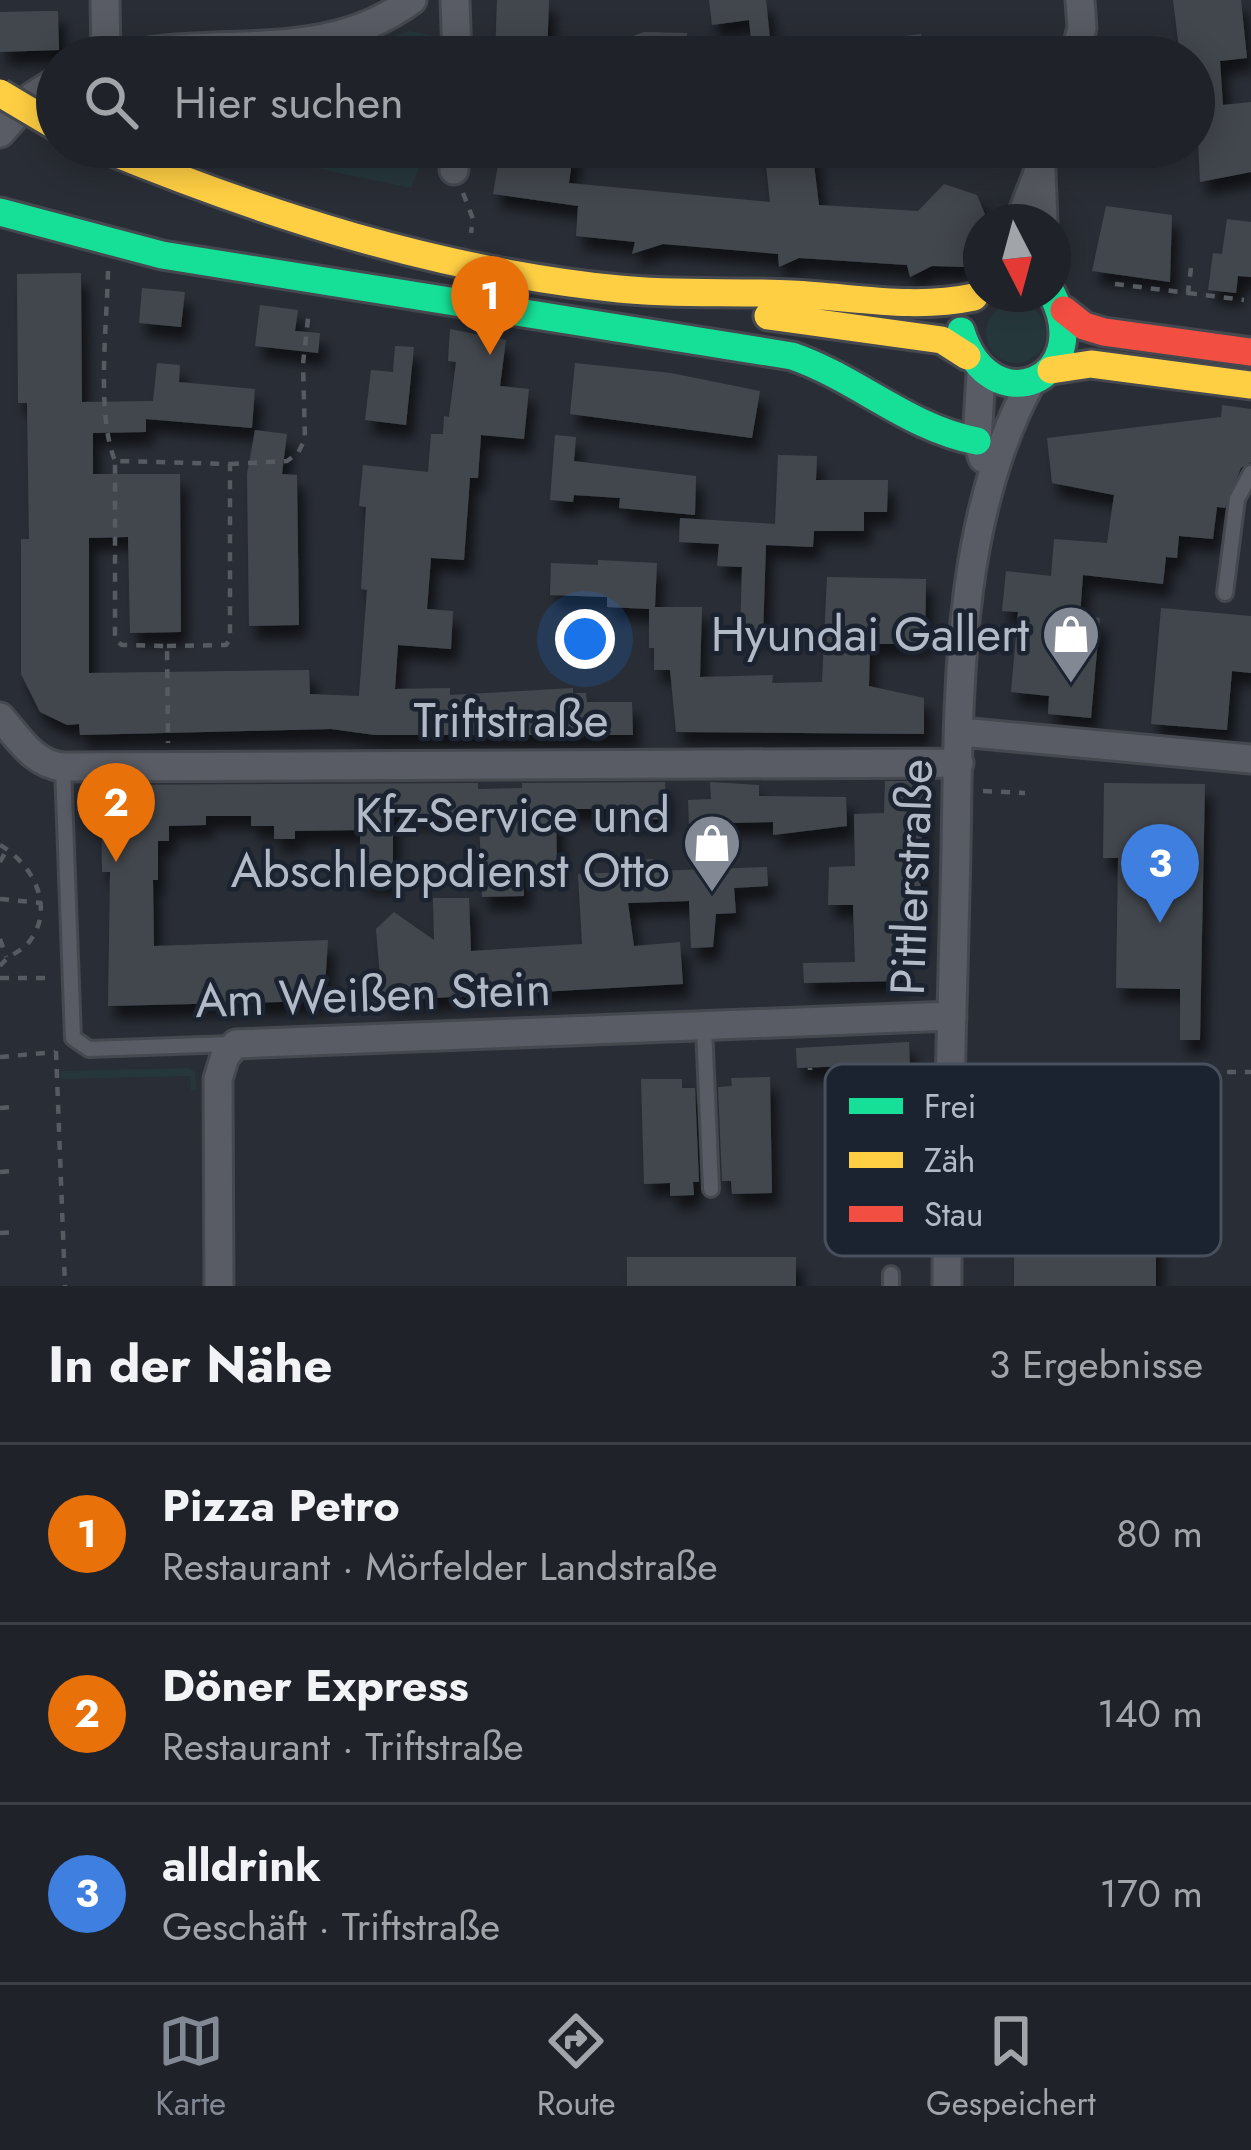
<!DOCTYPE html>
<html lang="de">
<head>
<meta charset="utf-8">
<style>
	body { margin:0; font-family:Jost,sans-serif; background:#2c2f34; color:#f1f3f6 }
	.compass { position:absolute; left:963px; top:204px; width:108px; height:108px; border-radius:50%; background:#1f2228; box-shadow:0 6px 30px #0003; rotate:174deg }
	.you { position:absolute; left:585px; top:639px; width:42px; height:42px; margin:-30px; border:9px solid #fff; border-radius:50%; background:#1a73e8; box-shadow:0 0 0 18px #1a73e833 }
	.badge { display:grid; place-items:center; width:78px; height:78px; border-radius:50%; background:#828894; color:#fff; font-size:39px; font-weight:700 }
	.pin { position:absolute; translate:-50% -99px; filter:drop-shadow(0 3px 6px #0008) }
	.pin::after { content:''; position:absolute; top:63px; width:42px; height:36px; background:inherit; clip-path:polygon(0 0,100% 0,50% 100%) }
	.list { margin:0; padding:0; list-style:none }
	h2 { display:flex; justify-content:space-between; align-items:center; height:156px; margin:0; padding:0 48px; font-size:51px }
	h2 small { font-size:39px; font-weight:400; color:#a1a4a8 }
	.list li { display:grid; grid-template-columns:78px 1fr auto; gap:36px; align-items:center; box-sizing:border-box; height:180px; padding:0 48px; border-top:3px solid #3c3f45 }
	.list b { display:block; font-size:45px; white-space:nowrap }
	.list p { margin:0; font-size:39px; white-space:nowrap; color:#a1a4a8 }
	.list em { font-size:39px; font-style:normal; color:#a1a4a8 }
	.icon { flex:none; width:66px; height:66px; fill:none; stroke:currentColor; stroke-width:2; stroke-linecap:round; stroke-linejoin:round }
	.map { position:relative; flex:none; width:1251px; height:1286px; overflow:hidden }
	.search { position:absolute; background:#1f2228; box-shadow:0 6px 30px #0003; left:36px; right:36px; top:36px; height:132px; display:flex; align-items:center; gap:30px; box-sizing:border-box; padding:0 42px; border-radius:66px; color:#a1a4a8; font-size:45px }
	.sheet { height:696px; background:#1f2228 }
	nav { display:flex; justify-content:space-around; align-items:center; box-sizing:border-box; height:168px; border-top:3px solid #3c3f45; background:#1f2228; font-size:33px; color:#a1a4a8 }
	nav a { display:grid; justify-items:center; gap:6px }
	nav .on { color:#828894 }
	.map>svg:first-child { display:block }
	.green { fill:#26373c }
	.building { fill:#43474e; filter:url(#shadow) }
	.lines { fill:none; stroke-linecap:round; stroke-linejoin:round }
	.lane-casing { stroke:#45484e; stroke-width:20 }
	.street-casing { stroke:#45484e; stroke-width:33 }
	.fast-casing { stroke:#45484e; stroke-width:33 }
	.slow-casing { stroke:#45484e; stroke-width:33 }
	.jam-casing { stroke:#45484e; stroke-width:33 }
	.path { stroke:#565b61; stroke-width:4.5; stroke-dasharray:9 9; stroke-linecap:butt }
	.lane { stroke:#595c64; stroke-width:14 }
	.street { stroke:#595c64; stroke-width:27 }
	.fast { stroke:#16e098; stroke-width:27 }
	.slow { stroke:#ffcf43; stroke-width:27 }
	.jam { stroke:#f24e42; stroke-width:27 }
	.slow-bridge-casing { stroke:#45484e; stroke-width:33; stroke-linecap:butt }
	.slow-bridge { stroke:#ffcf43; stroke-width:27 }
	.labels { text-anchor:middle; stroke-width:9; stroke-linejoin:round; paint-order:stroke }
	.poi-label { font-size:48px; fill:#b2b9c7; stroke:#1c2330; text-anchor:end }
	.street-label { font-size:48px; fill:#b2b9c7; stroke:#1c2330 }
	.key { fill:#1c2330; stroke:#49505d; stroke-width:3 }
	.key-label { font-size:33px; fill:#b2b9c7 }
</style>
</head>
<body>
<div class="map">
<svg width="1251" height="1286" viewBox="0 0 1251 1286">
	<defs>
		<filter id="shadow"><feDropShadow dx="7" dy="13" stdDeviation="6" flood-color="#0009"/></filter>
	</defs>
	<rect width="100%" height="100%" fill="#292d35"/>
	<path class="green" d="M 409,31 L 448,38 L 447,57 L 384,57 L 395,53 L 390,38 Z
		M 248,147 L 428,147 L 411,188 L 291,163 Z
		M986 333a30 30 0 1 1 60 0a30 30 0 1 1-60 0Z
		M 189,1068 L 195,1072 L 196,1090 L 191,1090 L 190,1076 L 61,1079 L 61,1071 Z"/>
	<path class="building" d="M 497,0 L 549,0 L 547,57 L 495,57 Z
		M 709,0 L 766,0 L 772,57 L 753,57 L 749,20 L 712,25 Z
		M 1173,0 L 1241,0 L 1247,58 L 1220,61 L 1223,105 L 1251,102 L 1251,172 L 1200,182 L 1194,57 L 1180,57 Z
		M 44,11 L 58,11 L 59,50 L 0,52 L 0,12 Z
		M 644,32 L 687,33 L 686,57 L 632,57 L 633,36 Z
		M 921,34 L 924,57 L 841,57 L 841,44 Z
		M 534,147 L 574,147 L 569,183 L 770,202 L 764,147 L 812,147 L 819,205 L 918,211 L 944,184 L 977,195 L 987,219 L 981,222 L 979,239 L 963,252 L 965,267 L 932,266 L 910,277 L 907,265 L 799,258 L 779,267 L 778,254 L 663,244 L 632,254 L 635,242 L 576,236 L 578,206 L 493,194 L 499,159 L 531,163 Z
		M 1106,206 L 1172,215 L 1170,282 L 1092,271 Z
		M 1227,219 L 1251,222 L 1251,277 L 1238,276 L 1236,293 L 1208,290 L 1213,253 L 1222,254 Z
		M 81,273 L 82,402 L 153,401 L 157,363 L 180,365 L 179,382 L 255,389 L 252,428 L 146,419 L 146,432 L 93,433 L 93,474 L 180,474 L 181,632 L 130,633 L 128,537 L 89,538 L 89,673 L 309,670 L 310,694 L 359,696 L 367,590 L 361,589 L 366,507 L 359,506 L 363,465 L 428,472 L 431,434 L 443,434 L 444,416 L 449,417 L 456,362 L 448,361 L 450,329 L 506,340 L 500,386 L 529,389 L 524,439 L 481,435 L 478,478 L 470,478 L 464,560 L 431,558 L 427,609 L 453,611 L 451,649 L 398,645 L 395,689 L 450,688 L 450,695 L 573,688 L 573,693 L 586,693 L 587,702 L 632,702 L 633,735 L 375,735 L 331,729 L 80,735 L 79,724 L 67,725 L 40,712 L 21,674 L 21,539 L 29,539 L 27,403 L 18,403 L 17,274 Z
		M 142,288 L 185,292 L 181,327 L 139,323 Z
		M 260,305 L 298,310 L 295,331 L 320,333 L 318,353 L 255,346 Z
		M 395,346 L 414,347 L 406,425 L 365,420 L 371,370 L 393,372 Z
		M 575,363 L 671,373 L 760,391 L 752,438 L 570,414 Z
		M 1222,405 L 1251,409 L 1251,462 L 1241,468 L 1225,508 L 1217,507 L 1213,539 L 1179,536 L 1177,558 L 1166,557 L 1163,584 L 1083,575 L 1080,616 L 1100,618 L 1091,718 L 1048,714 L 1049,696 L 1011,692 L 1018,612 L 1002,611 L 1006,571 L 1051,576 L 1054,539 L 1107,543 L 1114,495 L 1052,483 L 1047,438 L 1221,417 Z
		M 255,430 L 287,434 L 282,474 L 297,475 L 299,625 L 249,626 L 247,474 Z
		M 555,435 L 576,437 L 574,461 L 696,476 L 695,515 L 619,508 L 620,498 L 574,495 L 573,502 L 550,500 Z
		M 778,455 L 817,456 L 816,480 L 888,480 L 887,512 L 864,512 L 864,531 L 814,531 L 813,547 L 766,545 L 763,634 L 740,634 L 742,567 L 717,566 L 719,544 L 679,542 L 680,518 L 775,524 Z
		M 598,560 L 657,563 L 655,607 L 702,607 L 700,677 L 773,675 L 772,683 L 822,682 L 827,577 L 926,579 L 925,644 L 870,644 L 869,686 L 924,698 L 924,734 L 676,732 L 670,670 L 654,670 L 654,648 L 649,648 L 649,609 L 607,607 L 607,597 L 550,595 L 551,563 L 598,565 Z
		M 1161,608 L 1251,616 L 1251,673 L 1232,671 L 1227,730 L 1151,724 Z
		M 885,781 L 923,781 L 919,946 L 899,946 L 900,981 L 804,983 L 803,963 L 855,962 L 853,905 L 828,905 L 829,867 L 855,866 L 854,814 L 884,813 Z
		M 665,782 L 666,819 L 629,820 L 629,809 L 556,809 L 557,868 L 523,869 L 524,896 L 482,897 L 479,815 L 393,816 L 393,882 L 360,881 L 360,830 L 295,831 L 295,839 L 274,839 L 274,826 L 251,826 L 251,816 L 206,816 L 206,825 L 169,826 L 169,841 L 158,841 L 158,880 L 153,880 L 154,946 L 328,940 L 324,1001 L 108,1006 L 110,872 L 102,872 L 101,785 L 478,783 L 478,789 L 522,788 L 522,783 Z
		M 710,782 L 759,785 L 759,796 L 846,797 L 847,826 L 773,835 L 773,822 L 689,824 L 688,800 L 711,799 Z
		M 1104,783 L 1205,784 L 1200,1040 L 1180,1040 L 1180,989 L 1116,988 L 1118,858 L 1103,858 Z
		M 653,859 L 653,871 L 767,867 L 768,886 L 734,888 L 736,913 L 716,914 L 713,947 L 691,948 L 689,901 L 628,903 L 634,946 L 680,942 L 683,984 L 382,1001 L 376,929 L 394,912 L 434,940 L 433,898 L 469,898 L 471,951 L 582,944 L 578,874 L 629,872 L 629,860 Z
		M 909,1042 L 914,1167 L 900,1167 L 898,1189 L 876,1190 L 875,1178 L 853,1179 L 850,1066 L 797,1068 L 796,1048 Z
		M 770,1077 L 772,1193 L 732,1194 L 731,1181 L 722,1181 L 718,1087 L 732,1086 L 731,1078 Z
		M 641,1079 L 682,1079 L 682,1088 L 695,1088 L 699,1182 L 693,1182 L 694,1195 L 670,1196 L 670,1183 L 644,1184 Z
		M 1015,1088 L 1175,1089 L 1175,1129 L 1144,1138 L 1144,1211 L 1156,1211 L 1156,1286 L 1014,1286 Z
		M 627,1257 L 796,1257 L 796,1286 L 627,1286 Z"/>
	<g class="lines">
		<g class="lane-casing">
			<path id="lane" d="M 1225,593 L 1237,499 L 1251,473
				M 63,767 L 73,1038 L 89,1049 L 231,1044
				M 704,1027 L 711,1189
				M 891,1286 L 891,1274"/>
		</g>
		<g class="street-casing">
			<path id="street" d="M 105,0 L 106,57
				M 455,0 L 457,57
				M 123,57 C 222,34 323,66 412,0
				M 1074,57 L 1082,28 L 1080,0
				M 0,133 L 33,96 L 57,81
				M 454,170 L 454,147
				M 1041,172 L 1043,222
				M 1019,222 L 1048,147
				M 981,374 L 977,441 L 983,458
				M 0,717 C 19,738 33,764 63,767 L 959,763
				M 961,732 L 1251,759
				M 219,1286 L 218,1079 L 225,1056 L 236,1044 L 952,1016
				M 947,1286 C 947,1155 952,1023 955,892 C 960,725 949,531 1031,382"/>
		</g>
		<g class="fast-casing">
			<path id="fast" d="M 0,212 L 162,255 L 792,356 C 857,378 908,428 977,441
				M 961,331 C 990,425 1097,380 1052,294"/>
		</g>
		<g class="slow-casing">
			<path id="slow" d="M 100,147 C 266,215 439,271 619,289 C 677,295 734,291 792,294 C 854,297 913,310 974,297
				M 768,316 L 942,340 L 967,356
				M 1051,370 L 1091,364 L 1251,385"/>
		</g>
		<g class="jam-casing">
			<path id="jam" d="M 1064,310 L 1084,326 L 1104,332 L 1251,352"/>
		</g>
		<path class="path" d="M 463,193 L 473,219 L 471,233
			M 108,271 C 107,325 96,414 115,461
			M 1115,284 L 1188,293 L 1191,268
			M 1188,293 L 1244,300
			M 230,464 L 287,461 L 298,453 L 305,439 L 303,364 L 309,310
			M 167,646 L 226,645 L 230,639 L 230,464 L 115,461 L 115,640 L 122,645 L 167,646 L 168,743
			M 983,791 L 1025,793
			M 0,845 C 33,864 56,908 29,942 C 20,953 8,955 0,966
			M 0,862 L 7,849
			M 0,899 L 42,903
			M 0,939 L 6,957
			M 0,978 L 54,978
			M 56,1051 L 65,1286
			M 0,1057 L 55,1052
			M 810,1070 L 810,1068
			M 975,1072 L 1251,1072
			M 0,1108 L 12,1107
			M 0,1172 L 14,1171
			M 0,1233 L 15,1232"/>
		<use href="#lane" class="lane"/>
		<use href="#street" class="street"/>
		<use href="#fast" class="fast"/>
		<use href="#slow" class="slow"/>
		<use href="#jam" class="jam"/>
		<g class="slow-bridge-casing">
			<path id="slow-bridge" d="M 0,93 L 57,127"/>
		</g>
		<use href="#slow-bridge" class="slow-bridge"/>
	</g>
	<defs>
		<g id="shop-pin" transform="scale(3)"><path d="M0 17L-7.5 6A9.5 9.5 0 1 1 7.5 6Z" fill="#828894" stroke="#1c2330"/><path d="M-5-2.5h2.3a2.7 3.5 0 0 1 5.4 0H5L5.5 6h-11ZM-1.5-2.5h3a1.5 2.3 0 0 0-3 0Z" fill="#fff"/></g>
	</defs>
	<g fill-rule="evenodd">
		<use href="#shop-pin" x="1071" y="634"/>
		<use href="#shop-pin" x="712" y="843"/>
	</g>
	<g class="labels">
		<g class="poi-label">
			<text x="1029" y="651">Hyundai Gallert</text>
			<text x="670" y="832">Kfz-Service und<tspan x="670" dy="55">Abschleppdienst Otto</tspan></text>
		</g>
		<g class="street-label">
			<text x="511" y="737">Triftstraße</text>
			<text transform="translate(911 877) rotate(-88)" y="17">Pittlerstraße</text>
			<text transform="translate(373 994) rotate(-2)" y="17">Am Weißen Stein</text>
		</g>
	</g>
	<rect x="825" y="1064" width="396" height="192" rx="18" class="key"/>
	<rect x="849" y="1098" width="54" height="16" fill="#16e098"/>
	<rect x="849" y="1152" width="54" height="16" fill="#ffcf43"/>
	<rect x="849" y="1206" width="54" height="16" fill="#f24e42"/>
	<g class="key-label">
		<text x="924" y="1118">Frei</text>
		<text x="924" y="1172">Zäh</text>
		<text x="924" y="1226">Stau</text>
	</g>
</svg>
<svg class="compass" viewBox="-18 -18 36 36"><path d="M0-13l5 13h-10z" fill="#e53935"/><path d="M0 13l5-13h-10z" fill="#a1a4a8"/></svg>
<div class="you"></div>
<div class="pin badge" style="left:490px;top:355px;background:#e8710a">1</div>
<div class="pin badge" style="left:116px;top:862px;background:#e8710a">2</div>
<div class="pin badge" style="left:1160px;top:923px;background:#3f7fe0">3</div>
<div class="search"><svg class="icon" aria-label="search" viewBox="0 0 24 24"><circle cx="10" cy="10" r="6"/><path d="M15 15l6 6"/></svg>Hier suchen</div>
</div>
<section class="sheet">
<h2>In der Nähe<small>3 Ergebnisse</small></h2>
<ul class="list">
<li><span class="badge" style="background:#e8710a">1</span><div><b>Pizza Petro</b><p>Restaurant · Mörfelder Landstraße</p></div><em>80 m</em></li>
<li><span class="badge" style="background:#e8710a">2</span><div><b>Döner Express</b><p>Restaurant · Triftstraße</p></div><em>140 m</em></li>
<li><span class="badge" style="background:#3f7fe0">3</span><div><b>alldrink</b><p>Geschäft · Triftstraße</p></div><em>170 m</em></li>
</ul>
</section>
<nav>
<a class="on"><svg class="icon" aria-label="map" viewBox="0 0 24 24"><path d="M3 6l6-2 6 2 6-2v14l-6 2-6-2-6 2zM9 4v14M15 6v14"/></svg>Karte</a>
<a><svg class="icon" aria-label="directions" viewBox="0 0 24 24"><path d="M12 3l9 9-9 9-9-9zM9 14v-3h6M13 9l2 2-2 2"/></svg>Route</a>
<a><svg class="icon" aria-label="saved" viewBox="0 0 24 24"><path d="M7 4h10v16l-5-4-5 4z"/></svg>Gespeichert</a>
</nav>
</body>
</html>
